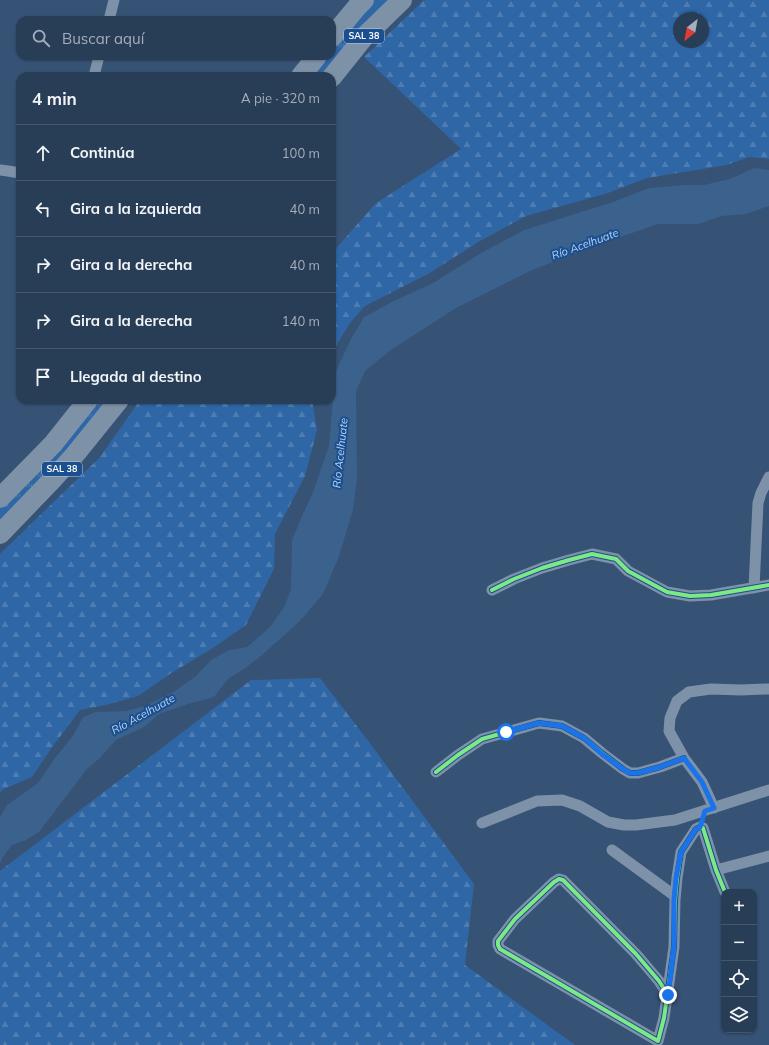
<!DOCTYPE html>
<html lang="es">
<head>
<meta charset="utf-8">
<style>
	body { margin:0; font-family:Mulish,sans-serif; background:#344961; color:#f1f3f6 }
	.controls { position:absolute; right:12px; bottom:12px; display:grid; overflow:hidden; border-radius:8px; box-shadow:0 1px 3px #0004 }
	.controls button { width:36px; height:36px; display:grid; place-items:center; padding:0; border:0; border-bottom:1px solid #44576d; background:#283e57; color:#f1f3f6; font:20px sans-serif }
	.compass { position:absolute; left:673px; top:12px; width:36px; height:36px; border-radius:50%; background:#283e57; box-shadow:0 1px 3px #0004; rotate:211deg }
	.stop { position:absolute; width:12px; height:12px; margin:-9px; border:3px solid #1a73e8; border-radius:50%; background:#fff }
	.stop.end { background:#1a73e8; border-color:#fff; box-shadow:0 1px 4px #0008 }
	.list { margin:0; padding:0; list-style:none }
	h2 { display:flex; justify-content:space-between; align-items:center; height:52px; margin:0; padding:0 16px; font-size:17px }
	h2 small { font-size:13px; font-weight:400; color:#a5aeba }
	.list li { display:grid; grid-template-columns:26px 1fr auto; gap:12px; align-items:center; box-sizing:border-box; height:56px; padding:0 16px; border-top:1px solid #44576d }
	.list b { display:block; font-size:15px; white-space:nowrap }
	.list em { font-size:13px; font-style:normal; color:#a5aeba }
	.icon { flex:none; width:22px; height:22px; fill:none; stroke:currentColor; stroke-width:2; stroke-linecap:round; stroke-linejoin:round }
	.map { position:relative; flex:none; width:769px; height:1045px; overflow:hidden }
	.search { position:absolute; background:#283e57; box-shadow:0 1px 3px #0004; left:16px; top:16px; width:320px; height:44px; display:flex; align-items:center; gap:10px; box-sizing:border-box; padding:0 14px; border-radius:12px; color:#a5aeba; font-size:15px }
	.panel { position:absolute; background:#283e57; box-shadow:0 1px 3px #0004; left:16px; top:72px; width:320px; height:332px; border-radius:12px }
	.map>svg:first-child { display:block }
	.grass { fill:url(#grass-tufts) }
	.forest { fill:url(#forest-firs); fill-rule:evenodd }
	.water { fill:#3b618d }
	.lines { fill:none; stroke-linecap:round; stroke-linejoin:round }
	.street { stroke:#7d92a8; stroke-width:11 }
	.highway { stroke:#7e92a7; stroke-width:20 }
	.cycleway-casing { stroke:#1b4f8f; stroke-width:6 }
	.cycleway { stroke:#7ce984; stroke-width:4 }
	.route { stroke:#1a73e8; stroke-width:5 }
	.labels { text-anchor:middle; stroke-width:4; stroke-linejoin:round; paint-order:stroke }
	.shield { fill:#1b4f8f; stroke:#bbcadd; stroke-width:1 }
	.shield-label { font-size:9px; font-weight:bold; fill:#fff }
	.water-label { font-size:11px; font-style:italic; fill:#b5d3f5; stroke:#1b4f8f }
</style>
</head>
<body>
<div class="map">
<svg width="769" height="1045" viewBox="0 0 769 1045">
	<defs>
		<pattern id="grass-tufts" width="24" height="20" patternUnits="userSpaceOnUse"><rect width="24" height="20" fill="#2f66a5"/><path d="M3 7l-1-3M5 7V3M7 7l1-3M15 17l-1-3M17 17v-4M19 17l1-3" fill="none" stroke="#4e7db2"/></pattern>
		<pattern id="forest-firs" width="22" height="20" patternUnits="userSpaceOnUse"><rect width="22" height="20" fill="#2f66a5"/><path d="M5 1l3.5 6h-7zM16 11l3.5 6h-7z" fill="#4e7db2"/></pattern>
	</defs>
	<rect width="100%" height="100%" fill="#365274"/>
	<path class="grass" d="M 373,0 L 389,0 L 324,76 L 309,76 L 325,56 L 332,56 L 332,47 L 355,18 Z
		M 94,400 L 110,400 L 88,428 L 0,522 L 0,506 Z"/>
	<path class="forest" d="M 424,0 L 769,0 L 769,159 L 749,157 L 727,165 L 647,178 L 605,194 L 526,216 L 480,241 L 428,274 L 365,306 L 350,323 L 332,352 L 332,253 L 376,203 L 461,149 L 364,57 ZM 679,18 L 703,18 L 703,42 L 679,42 Z
		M 140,400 L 312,400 L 317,430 L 305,476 L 275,534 L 274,569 L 246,625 L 213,648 L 170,674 L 138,696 L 106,705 L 80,710 L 53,746 L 32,777 L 4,789 L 0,792 L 0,554 L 100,457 Z
		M 320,678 L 369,742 L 474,884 L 465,965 L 575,1045 L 0,1045 L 0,871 L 251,680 Z"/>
	<path class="water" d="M 754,168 L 769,170 L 769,206 L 746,214 L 722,216 L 698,224 L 658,224 L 589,248 L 532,270 L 456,308 L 391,350 L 365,371 L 356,391 L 357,479 L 353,510 L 338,559 L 323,594 L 300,621 L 261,656 L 244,669 L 228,679 L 214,697 L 188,704 L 159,714 L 144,727 L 116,740 L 100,758 L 87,769 L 39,832 L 26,840 L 12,845 L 3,857 L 0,864 L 0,817 L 7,805 L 38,783 L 55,758 L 73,736 L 83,717 L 96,712 L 126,711 L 145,706 L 175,691 L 196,676 L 211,660 L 229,650 L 247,647 L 270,627 L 284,607 L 291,589 L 292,540 L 303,514 L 313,492 L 329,446 L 335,373 L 351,339 L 364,317 L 392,302 L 433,283 L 481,253 L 524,230 L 613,202 L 649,188 L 685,185 L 704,185 L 730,179 Z"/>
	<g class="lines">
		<path class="street" d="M 109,20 L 114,0
			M 94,76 L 99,56
			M 0,170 L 8,171 L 20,173
			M 754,588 L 758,503 L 761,493 L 769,477
			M 492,590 L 514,579 L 542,568 L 569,560 L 592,554 L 616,559 L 628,571 L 667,592 L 690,596 L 711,595 L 769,585
			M 436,772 L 458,755 L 482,739 L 539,723 L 562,726 L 584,738 L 602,753 L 623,769 L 630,773 L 638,773 L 660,767 L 684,758
			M 714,808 L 702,782 L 684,758 L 669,731 L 670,718 L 677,701 L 689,692 L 711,689 L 741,690 L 766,689 L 769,689
			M 482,823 L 537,801 L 562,800 L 580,806 L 608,822 L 624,825 L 636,825 L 675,820 L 769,790
			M 612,850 L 675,896
			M 716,870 L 769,856
			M 668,995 L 659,981 L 636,954 L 563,880 L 559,879 L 554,882 L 515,919 L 498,941 L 498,945 L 500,949 L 658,1041 L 664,1018 L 674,947 L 675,900 L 677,878 L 681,852 L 696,829 L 700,827 L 703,828 L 716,870 L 725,892"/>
		<path class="highway" d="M 332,37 L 357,7 L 364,0
			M 301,76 L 317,56
			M 332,77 L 364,37 L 402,0
			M 0,498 L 53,444 L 88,400
			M 0,534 L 52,480 L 73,457 L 119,400"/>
		<g class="cycleway-casing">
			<path id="cycleway" d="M 492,590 L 514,579 L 542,568 L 569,560 L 592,554 L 616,559 L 628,571 L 667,592 L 690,596 L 711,595 L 769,585
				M 436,772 L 458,755 L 482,739 L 539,723 L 562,726 L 584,738 L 602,753 L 623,769 L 630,773 L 638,773 L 660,767 L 684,758
				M 668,995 L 659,981 L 636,954 L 563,880 L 559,879 L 554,882 L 515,919 L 498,941 L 498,945 L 500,949 L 658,1041 L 664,1018 L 674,947 L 675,900 L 677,878 L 681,852 L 696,829 L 700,827 L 703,828 L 716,870 L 725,892"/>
		</g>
		<use href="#cycleway" class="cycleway"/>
	</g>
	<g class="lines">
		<path class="route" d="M 506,732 L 539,723 L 562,726 L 584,738 L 602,754 L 623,769 L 630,773 L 638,773 L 660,767 L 684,758 L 702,782 L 714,808 L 705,811 L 700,827 L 696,829 L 681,852 L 676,878 L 674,900 L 674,947 L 668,995"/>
	</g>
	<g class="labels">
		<g class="shield">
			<rect x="344" y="29" width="40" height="14" rx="3"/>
			<rect x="42" y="462" width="40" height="14" rx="3"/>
		</g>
		<g class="shield-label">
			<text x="364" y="39">SAL 38</text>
			<text x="62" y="472">SAL 38</text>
		</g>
		<g class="water-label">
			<text transform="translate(585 244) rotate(-20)" y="4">Río Acelhuate</text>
			<text transform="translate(340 453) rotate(-84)" y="4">Río Acelhuate</text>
			<text transform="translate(143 714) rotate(-29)" y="4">Río Acelhuate</text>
		</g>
	</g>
</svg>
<div class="controls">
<button>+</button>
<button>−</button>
<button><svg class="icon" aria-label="locate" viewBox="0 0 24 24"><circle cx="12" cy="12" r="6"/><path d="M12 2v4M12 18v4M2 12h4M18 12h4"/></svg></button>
<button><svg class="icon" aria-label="layers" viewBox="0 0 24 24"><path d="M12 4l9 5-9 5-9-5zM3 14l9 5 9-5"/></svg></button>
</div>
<svg class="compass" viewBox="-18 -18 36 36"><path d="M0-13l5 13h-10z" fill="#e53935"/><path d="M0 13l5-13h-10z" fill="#a5aeba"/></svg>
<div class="stop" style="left:506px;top:732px"></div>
<div class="stop end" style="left:668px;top:995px"></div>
<div class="search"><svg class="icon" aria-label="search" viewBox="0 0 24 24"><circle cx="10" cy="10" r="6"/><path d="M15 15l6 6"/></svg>Buscar aquí</div>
<section class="panel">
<h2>4 min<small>A pie · 320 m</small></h2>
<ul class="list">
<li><svg class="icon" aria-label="ahead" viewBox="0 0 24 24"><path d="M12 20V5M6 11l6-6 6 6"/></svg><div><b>Continúa</b></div><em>100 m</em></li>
<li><svg class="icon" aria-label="left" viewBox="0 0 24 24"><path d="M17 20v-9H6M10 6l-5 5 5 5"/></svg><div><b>Gira a la izquierda</b></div><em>40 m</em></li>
<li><svg class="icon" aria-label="right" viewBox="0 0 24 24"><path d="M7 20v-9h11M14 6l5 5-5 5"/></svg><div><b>Gira a la derecha</b></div><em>40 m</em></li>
<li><svg class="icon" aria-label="right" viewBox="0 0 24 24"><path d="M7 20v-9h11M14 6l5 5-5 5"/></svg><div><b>Gira a la derecha</b></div><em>140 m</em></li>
<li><svg class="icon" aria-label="arrive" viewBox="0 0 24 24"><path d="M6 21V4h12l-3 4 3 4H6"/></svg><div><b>Llegada al destino</b></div></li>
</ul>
</section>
</div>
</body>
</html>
